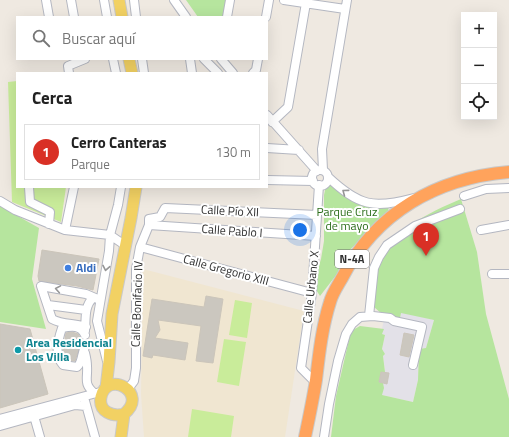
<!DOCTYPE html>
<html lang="es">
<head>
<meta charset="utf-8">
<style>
	body { margin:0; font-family:"Titillium Web",sans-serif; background:#f2f2f2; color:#222 }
	.controls { position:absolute; right:12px; top:12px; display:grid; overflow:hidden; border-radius:0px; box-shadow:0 4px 16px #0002 }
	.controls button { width:36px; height:36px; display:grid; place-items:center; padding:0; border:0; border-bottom:1px solid #e0e0e0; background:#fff; color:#222; font:20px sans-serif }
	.you { position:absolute; left:300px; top:230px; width:14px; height:14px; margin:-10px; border:3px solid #fff; border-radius:50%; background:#1a73e8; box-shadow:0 0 0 6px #1a73e833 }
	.badge { display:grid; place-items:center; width:26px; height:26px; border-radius:50%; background:#d93025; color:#fff; font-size:13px; font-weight:700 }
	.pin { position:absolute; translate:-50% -33px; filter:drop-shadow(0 1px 2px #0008) }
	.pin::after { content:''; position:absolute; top:21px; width:14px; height:12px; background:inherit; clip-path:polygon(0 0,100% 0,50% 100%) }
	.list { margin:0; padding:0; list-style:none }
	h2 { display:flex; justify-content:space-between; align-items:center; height:52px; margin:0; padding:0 16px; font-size:17px }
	h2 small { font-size:13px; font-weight:400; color:#767676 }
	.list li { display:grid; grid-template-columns:26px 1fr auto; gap:12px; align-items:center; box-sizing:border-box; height:56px; margin:0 8px 8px; padding:0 8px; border:1px solid #e0e0e0; border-radius:0px }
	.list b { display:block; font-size:15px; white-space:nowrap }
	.list p { margin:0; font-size:13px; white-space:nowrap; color:#767676 }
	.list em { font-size:13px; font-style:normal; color:#767676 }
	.icon { flex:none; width:22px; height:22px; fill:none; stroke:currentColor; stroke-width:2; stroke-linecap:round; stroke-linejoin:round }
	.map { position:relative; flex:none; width:509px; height:437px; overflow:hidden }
	.search { position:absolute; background:#fff; box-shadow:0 4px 16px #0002; left:16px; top:16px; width:252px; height:44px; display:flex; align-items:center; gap:10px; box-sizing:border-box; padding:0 14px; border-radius:0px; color:#767676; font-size:15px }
	.panel { position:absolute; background:#fff; box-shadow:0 4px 16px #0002; left:16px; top:72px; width:252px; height:116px; border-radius:0px }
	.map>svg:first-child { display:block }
	.industrial { fill:#e3e1e8 }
	.education { fill:#f0e6d1 }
	.green { fill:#b6e59e }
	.pitch { fill:#c9ec9a }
	.building { fill:#cbc7bf; stroke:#cbc5ba }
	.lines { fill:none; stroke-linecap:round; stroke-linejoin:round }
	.minor-casing { stroke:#b4b7c1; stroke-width:10 }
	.major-casing { stroke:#c9c9c9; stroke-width:13 }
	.highway-casing { stroke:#c9c9c9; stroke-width:14 }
	.minor { stroke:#fff; stroke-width:8 }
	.major { stroke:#f2d163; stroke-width:11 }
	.highway { stroke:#ffa35c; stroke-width:12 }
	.oneway { stroke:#969696 }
	.shop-dot { fill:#3f7fe0; stroke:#fff; stroke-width:1.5 }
	.culture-dot { fill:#0f9aa8; stroke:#fff; stroke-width:1.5 }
	.labels { text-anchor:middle; stroke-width:4; stroke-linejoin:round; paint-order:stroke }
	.shield { fill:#fff; stroke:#6d6d6d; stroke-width:1 }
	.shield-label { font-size:11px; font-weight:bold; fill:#2e2e2e }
	.street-label { font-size:12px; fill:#2e2e2e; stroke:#fff }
	.park-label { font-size:12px; fill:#2c6e1b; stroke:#fff }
	.shop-label { font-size:12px; font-weight:bold; fill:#366cbe; stroke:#fff; text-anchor:start }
	.culture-label { font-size:12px; font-weight:bold; fill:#0d838f; stroke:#fff; text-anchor:start }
</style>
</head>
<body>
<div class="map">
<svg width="509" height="437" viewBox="0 0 509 437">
	<rect width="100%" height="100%" fill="#efe9e1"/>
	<path class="industrial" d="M 401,312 L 434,320 L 426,348 L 419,349 L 418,380 L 413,402 L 382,395 L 379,382 L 381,372 L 385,370 L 383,356 L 385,354 L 382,349 L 385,335 L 382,334 L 383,329 L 382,329 L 385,314 Z"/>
	<path class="education" d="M 143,269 L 304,311 L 285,437 L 144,437 L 141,394 Z"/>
	<path class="green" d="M 186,0 L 226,0 L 223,17 L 198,17 Z
		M 328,177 L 366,202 L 389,204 L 387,220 L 372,227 L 345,255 L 337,274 L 320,296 L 313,285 L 321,259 L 324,241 L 324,195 Z
		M 461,199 L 477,252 L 486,314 L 509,399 L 509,437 L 331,437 L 336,396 L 351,331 L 360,326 L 384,329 L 382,334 L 385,335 L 382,349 L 385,354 L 383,356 L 385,372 L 381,372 L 379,382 L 383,383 L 384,388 L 382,395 L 413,402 L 418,380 L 419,349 L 426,348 L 434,320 L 401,313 L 400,318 L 382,314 L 374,307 L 376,263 L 372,260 C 395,231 427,213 461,199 Z
		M 0,206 L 39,228 L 32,279 L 46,329 L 0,322 Z"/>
	<path class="pitch" d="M 17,81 L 17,187 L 66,187 L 61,222 L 12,202 L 8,82 Z
		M 235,300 L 252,303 L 247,338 L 229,335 Z
		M 224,339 L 246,342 L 239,386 L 217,382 Z
		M 192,409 L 234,416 L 231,437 L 188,437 Z"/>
	<path class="building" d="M 42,250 L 99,259 L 93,290 L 77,286 L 39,281 L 38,276 Z
		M 206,296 L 223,299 L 213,363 L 196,361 L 201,326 L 158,320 L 160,330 L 155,338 L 188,343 L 185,360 L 153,355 L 152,358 L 143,356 L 152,299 L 204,307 Z
		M 0,324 L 30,329 L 48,394 L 0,408 Z
		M 72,332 L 78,334 L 82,340 L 75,361 L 66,360 L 63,352 L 66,333 Z
		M 404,333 L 414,335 L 409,357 L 400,355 Z
		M 381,372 L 389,373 L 387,384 L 379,382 Z"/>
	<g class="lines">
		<g class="minor-casing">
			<path id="minor" d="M 46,0 L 49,17
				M 71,0 L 74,17
				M 104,0 L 107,17
				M 134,0 L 136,17
				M 174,0 L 186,17
				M 284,0 L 345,9
				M 227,17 L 230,0
				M 266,17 L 269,0
				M 113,59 L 116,73
				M 142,59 L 144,73
				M 190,59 L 192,73
				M 204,59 L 218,73
				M 221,59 L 233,73
				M 69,73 L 68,66 L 85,59
				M 253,73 L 256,70 L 258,59
				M 267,115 L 317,171
				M 272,122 L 288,107 L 306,3
				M 267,148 L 299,150
				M 323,170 L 322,149 L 347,0
				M312 178a8 8 0 1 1 16 0a8 8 0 1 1-16 0Z
				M 328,177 C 359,206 373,209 414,198
				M 267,180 L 313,181
				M 29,187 L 30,202 L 50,212 L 49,224
				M 464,196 L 486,189 L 509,188
				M 0,201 L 15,210 L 65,230 L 110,235 L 126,246
				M 149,225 L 316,236
				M 65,230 L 74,187
				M 481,230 L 509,225
				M 140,247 L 312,293
				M 492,274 L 509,274
				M 48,305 L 86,310
				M 369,316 L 374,268 L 379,257 L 387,245 L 415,226 L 460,209
				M 86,327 C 75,323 62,325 52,319 L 41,286 L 86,294 L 100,300
				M 85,331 C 86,319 84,306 93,298
				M 85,347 C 81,354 83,362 77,367 L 63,365 C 54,355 58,340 62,328 C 72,326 81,325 85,335
				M 85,353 C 86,357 87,362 87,366 C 88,379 83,383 94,393
				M 107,361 L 97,321 L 109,251 L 110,235 L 118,205 L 121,187
				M 315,382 L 301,368 L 312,293 L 319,185
				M 128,389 L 134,381 L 136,368 L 136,269 L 140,247 L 149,225 L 149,219 L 160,217 L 165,208 L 317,215
				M 85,401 L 95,437
				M 34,416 L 40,437
				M 0,419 L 104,391
				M 0,426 L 75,405 L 86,406
				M 324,437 L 329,404 L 338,361 L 346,334 L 352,324 L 360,317 L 373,316 L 390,318 L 394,321 L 422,327 L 413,365"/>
		</g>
		<g class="major-casing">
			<path id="major" d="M 119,0 L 122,17
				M 129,59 L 132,73
				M 106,388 L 109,362 L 112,314 L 131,218 L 136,187
				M 121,437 L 124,414 C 150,393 107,369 101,397 C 98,412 113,417 124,414"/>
		</g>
		<g class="highway-casing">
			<path id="highway" d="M 305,437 C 309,418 313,399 316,380 C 319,354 322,327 330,302 C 332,294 338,285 342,278 C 376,212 437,178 509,172"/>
		</g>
		<use href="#minor" class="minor"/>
		<use href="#major" class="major"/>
		<use href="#highway" class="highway"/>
	</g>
	<defs><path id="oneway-chevron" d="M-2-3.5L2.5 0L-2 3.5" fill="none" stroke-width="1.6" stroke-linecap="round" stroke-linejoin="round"/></defs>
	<g class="oneway">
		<use href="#oneway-chevron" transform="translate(345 192) rotate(-143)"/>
		<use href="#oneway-chevron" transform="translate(106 268) rotate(101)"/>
		<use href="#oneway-chevron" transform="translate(58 289) rotate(-170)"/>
	</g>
	<circle class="shop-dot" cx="68" cy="268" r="4"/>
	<circle class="culture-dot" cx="18" cy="350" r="4"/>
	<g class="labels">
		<rect class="shield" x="335" y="250" width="34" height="18" rx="3"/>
		<g class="shield-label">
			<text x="352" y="263">N-4A</text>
		</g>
		<g class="street-label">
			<text transform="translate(230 211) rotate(3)" y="4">Calle Pío XII</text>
			<text transform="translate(232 231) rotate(4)" y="4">Calle Pablo I</text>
			<text transform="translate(226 270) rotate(15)" y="4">Calle Gregorio XIII</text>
			<text transform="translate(311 287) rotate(-84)" y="4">Calle Urbano X</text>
			<text transform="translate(137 304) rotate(-88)" y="4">Calle Bonifacio IV</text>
		</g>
		<g class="park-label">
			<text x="347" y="216">Parque Cruz<tspan x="347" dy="14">de mayo</tspan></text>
		</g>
		<g class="shop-label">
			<text x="76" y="272">Aldi</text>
		</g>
		<g class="culture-label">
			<text x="26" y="347">Area Residencial<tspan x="26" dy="14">Los Villa</tspan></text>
		</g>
	</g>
</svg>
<div class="controls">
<button>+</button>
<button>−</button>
<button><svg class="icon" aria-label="locate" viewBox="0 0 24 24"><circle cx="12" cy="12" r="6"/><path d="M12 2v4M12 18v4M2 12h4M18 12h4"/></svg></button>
</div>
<div class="you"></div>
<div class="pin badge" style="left:426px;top:256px">1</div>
<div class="search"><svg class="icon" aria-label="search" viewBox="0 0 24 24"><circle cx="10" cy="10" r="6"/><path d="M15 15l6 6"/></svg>Buscar aquí</div>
<section class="panel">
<h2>Cerca<small></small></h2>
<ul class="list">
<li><span class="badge">1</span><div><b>Cerro Canteras</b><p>Parque</p></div><em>130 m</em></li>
</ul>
</section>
</div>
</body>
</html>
